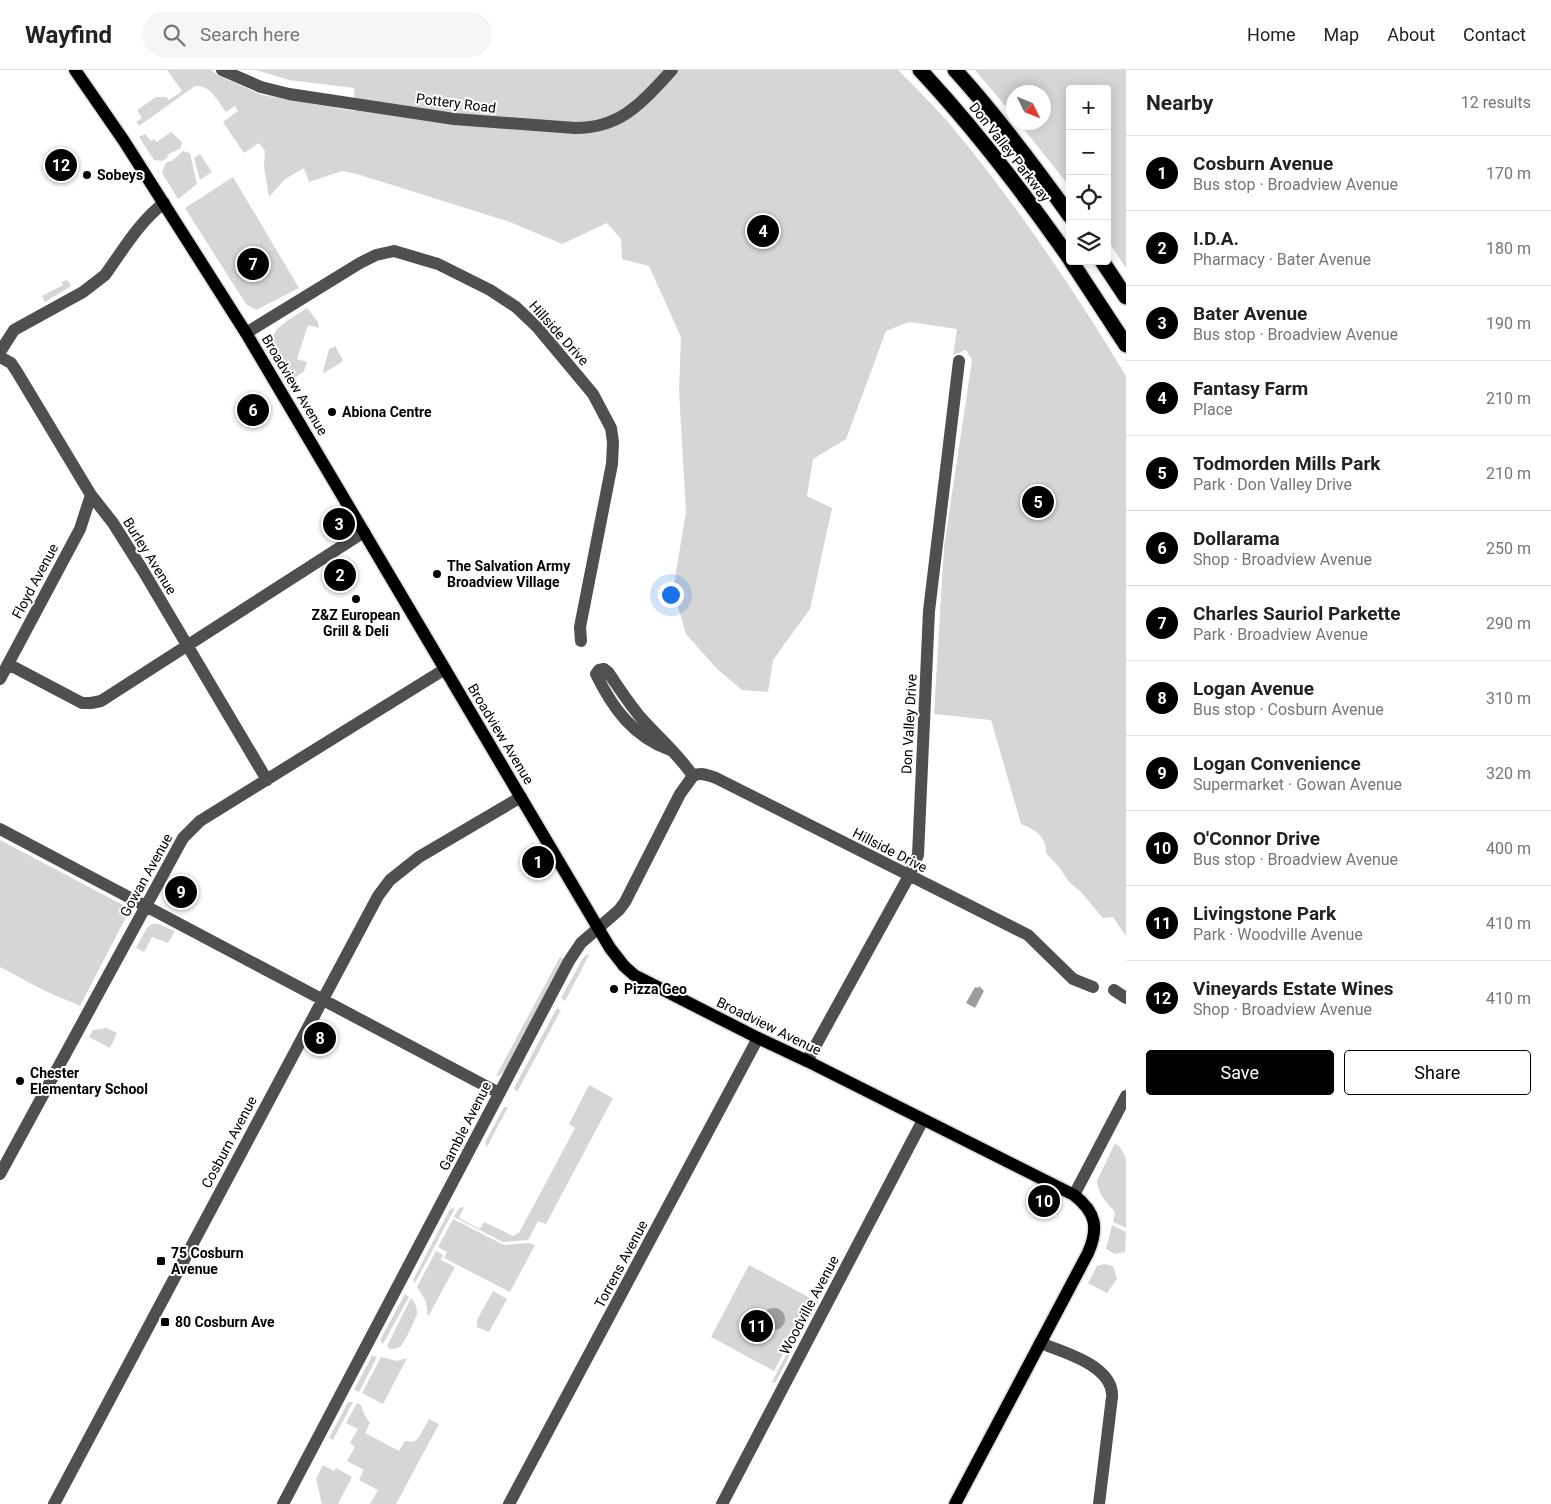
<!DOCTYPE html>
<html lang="en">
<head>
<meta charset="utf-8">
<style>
	body { margin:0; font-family:Roboto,sans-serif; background:#f6f6f6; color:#222 }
	.controls { position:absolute; right:15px; top:15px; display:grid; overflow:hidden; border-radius:5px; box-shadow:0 2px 12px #0003 }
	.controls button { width:45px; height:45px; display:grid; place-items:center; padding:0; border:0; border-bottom:1px solid #e0e0e0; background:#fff; color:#222; font:25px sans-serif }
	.compass { position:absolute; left:1006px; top:15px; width:45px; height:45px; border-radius:50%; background:#fff; box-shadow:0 2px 12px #0003; rotate:133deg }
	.you { position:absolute; left:670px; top:524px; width:18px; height:18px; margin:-12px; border:4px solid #fff; border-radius:50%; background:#1a73e8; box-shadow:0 0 0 8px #1a73e833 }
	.badge { display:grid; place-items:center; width:32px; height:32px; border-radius:50%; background:#000; color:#fff; font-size:16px; font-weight:700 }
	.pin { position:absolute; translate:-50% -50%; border:2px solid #fff; box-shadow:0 1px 5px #0006 }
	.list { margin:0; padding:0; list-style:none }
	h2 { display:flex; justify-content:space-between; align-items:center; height:65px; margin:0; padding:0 20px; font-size:21px }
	h2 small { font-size:16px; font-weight:400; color:#767676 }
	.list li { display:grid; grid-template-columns:32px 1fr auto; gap:15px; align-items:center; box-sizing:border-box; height:75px; padding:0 20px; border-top:1px solid #e0e0e0 }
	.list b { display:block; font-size:19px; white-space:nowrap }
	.list p { margin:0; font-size:16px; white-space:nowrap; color:#767676 }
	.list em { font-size:16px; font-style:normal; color:#767676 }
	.actions { display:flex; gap:10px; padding:15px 20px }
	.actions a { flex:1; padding:11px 0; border:1px solid #000; border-radius:5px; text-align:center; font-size:18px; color:#000 }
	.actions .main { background:#000; color:#fff }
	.icon { flex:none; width:28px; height:28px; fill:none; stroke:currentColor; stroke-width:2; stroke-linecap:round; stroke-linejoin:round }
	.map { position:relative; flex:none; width:1126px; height:1434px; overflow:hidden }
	header { display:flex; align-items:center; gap:30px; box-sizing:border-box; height:70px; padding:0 25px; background:#fff; border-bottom:1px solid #e0e0e0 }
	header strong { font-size:24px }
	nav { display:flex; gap:28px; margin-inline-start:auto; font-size:18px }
	.search { width:350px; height:45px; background:#f6f6f6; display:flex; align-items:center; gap:12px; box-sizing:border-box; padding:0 18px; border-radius:28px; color:#767676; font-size:19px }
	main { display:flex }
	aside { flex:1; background:#fff }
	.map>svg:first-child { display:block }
	.green { fill:#d6d6d6 }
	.water { fill:#9d9d9d }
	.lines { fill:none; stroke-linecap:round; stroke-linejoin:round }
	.major-casing { stroke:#dbdbdb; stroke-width:15 }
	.highway-casing { stroke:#dbdbdb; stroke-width:18 }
	.minor { stroke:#4f4f4f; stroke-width:12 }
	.major { stroke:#000; stroke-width:12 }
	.highway { stroke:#000; stroke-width:15 }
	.poi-dot { fill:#000; stroke:#fff; stroke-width:2 }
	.labels { text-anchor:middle; stroke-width:4; stroke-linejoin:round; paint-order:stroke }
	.street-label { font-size:14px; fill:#000; stroke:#fff }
	.poi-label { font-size:14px; font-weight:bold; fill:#000; stroke:#fff; text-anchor:start }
</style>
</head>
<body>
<header>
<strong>Wayfind</strong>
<div class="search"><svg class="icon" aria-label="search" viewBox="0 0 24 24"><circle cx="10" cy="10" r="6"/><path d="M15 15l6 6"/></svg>Search here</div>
<nav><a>Home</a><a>Map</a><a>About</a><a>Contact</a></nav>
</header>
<main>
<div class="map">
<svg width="1126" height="1434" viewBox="0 0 1126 1434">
	<rect width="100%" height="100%" fill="#fff"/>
	<path class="green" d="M 167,0 L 211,0 L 219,6 L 262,25 L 355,41 L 354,18 L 289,10 L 256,0 L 898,0 C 915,17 932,34 948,52 C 1014,131 1073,218 1126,306 L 1126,866 L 1113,847 L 1103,848 L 1080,821 L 1069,812 L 1059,797 L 1046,783 C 1046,765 1035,760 1021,754 L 991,650 L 934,644 L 944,477 L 972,290 L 966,280 L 953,285 L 957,259 L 909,252 L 886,261 L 846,369 L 813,389 L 807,426 L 832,438 L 810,539 L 773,590 L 768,622 L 742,620 L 717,599 L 686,564 L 673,520 L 686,442 L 679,321 L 681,267 L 649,196 L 622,189 L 621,169 L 607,153 L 562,174 L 510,152 L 357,104 L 342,101 L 309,112 L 304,98 L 285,109 L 269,127 L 264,97 L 265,81 L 259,73 L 244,83 L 223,52 L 238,41 L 235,36 L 226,42 C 217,30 211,15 195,16 L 139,56 L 136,52 L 142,48 L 137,40 L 156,27 L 166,27 L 169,30 L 182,21 Z
		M 975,0 L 1126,0 L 1126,198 L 1107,169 L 1107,19 L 1070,19 L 1070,117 L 1019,53 L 1044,52 L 1044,22 L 1014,22 L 1013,45 Z
		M 171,62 L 182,72 L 181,78 L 167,85 L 168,87 L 162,91 L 154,90 L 139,67 L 145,64 L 151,71 L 154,69 L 157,72 Z
		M 183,81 L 190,83 L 197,114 L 178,129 L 162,103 L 165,94 L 169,91 L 171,92 Z
		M 200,84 L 212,102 L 200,110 L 194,88 Z
		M 233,107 L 299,218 L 256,240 L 246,234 L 185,138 Z
		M 66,210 L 69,212 L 71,216 L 45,232 L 42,226 L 63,215 L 62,212 Z
		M 307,238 L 318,252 L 319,258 L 308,255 L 297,289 L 307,292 L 304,301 L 292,310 C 266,266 262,266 307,238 Z
		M 335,276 L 343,290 L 342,292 L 324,303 L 323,301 L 329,279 Z
		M 0,770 L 121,834 C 128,838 127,843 125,849 L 80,936 C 71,931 63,929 54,925 C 36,917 18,906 0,897 Z
		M 152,854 L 158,854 L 175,861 L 168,873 L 152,867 L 144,882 L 136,878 L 147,858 Z
		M 588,884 L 589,885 L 565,931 L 561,928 L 583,888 Z
		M 560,887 L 564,889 L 505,1000 L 500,1005 L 496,1006 Z
		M 557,938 L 561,940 L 517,1022 L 514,1018 Z
		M 107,958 L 117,963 L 110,978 L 89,967 L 93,960 Z
		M 589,1015 L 613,1028 L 546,1154 L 538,1151 L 528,1170 L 503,1172 L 454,1147 L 459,1138 L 464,1137 L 459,1148 L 480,1159 L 484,1152 L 513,1166 L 519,1163 L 575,1058 L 569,1054 Z
		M 504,1037 L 508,1037 L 487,1077 L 485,1072 Z
		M 1115,1073 L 1120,1077 L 1126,1088 L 1126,1158 L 1113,1152 L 1115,1142 C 1107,1132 1098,1125 1097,1111 Z
		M 455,1138 L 415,1213 L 413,1210 L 450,1139 Z
		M 453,1149 L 504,1175 L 528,1173 L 535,1175 L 510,1222 L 444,1188 L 447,1182 L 438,1177 Z
		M 1112,1155 L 1126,1162 L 1125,1182 L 1115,1184 L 1106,1179 Z
		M 436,1181 L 443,1185 L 441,1190 L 455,1197 L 428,1247 L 426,1231 L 417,1217 Z
		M 1104,1194 L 1113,1196 L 1117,1209 L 1107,1223 L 1088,1213 L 1097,1196 Z
		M 749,1195 L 812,1229 L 774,1301 L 711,1267 Z
		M 493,1221 L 507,1229 L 489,1262 L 477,1257 L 477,1250 Z
		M 818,1223 L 822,1224 L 775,1313 L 772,1312 Z
		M 405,1224 L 409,1227 L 383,1274 L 380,1270 Z
		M 411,1228 C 415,1232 417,1237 417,1243 C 416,1249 405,1271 401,1276 C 397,1279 394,1279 390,1279 L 387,1276 Z
		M 372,1286 L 377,1287 L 359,1322 L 354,1320 Z
		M 381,1287 L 397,1291 L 407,1288 L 383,1334 L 362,1323 Z
		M 348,1332 L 353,1332 L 333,1370 L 329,1368 Z
		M 357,1333 L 361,1335 L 364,1344 L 370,1353 L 365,1363 L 399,1381 L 405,1371 L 414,1372 L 419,1367 L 429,1349 L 439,1354 L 396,1434 L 370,1434 L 378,1420 L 359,1410 L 364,1400 L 347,1391 L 355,1377 L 350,1373 L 358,1359 L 346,1353 Z
		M 323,1395 L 334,1401 L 336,1398 L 352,1407 L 338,1434 L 322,1434 L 316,1409 Z"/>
	<path class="water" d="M 979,916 L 984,921 L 975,938 L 966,933 L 975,917 L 978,918 Z
		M763 1249a11 11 0 1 1 22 0a11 11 0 1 1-22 0Z"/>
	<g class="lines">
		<g class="major-casing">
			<path id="major" d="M 75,0 L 124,71 L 246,263 L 610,878 L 624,896 L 634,905 L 758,968 L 807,991 L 1074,1125 C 1096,1142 1099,1158 1088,1183 L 955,1434"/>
		</g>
		<g class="highway-casing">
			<path id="highway" d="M 920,0 C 975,59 1024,123 1070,189
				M 955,0 C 997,46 1034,96 1070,146
				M 1071,191 L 1126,275
				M 1102,191 L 1126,227"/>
		</g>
		<path class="minor" d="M 222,0 L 261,17 L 289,24 L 454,49 L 575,58 C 622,58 642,32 672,0
			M 246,263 L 360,193 L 376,185 L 394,181 L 438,194 L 490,220 L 516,237 L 537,257 L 593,324 L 611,358 L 613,372 L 612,394 L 580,557 L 581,571
			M 0,282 L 14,260 L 83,222 L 105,205 C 123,180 139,152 164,133
			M 0,287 L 11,293 L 17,302 L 91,425 L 113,453 L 142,499 L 267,710
			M 8,594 L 82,633 L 91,633 L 101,631 L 364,462
			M 0,609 L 80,459 L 91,425
			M 670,680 C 633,666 613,639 596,604 L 599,600 L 604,599 L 608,602 C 619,618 629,634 642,649 C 659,668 679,685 693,706
			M 693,706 C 702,702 707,705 716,708 L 1028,865 L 1073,909 L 1093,917
			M 0,759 L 499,1023
			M 1114,920 L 1126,928
			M 807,991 L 909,806 L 918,785 L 929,541 L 959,291
			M 0,1104 L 183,768 L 200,751 L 445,599
			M 1074,1125 L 1126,1026
			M 1040,1273 C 1064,1282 1114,1296 1112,1327 L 1099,1434
			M 54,1434 L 378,826 L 390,810 L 419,787 L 521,727
			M 283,1434 L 569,891 L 581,873 L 619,840 L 625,832 L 680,724 L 693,706
			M 509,1434 L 758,968
			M 722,1434 L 923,1050"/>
		<use href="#major" class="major"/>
		<use href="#highway" class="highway"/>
	</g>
	<g class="poi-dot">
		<circle cx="87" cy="105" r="5"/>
		<circle cx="332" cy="342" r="5"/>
		<circle cx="437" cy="504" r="5"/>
		<circle cx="356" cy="529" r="5"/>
		<circle cx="614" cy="919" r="5"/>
		<circle cx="20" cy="1011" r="5"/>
		<rect x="156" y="1186" width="10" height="10" rx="2.5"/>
		<rect x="160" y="1247" width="10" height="10" rx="2.5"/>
	</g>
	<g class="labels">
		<g class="street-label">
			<text transform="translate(456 33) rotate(7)" y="5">Pottery Road</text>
			<text transform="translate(1010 82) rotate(52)" y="5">Don Valley Parkway</text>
			<text transform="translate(559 263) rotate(48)" y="5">Hillside Drive</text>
			<text transform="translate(295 315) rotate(59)" y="5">Broadview Avenue</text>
			<text transform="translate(150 486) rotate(58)" y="5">Burley Avenue</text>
			<text transform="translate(35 511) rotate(-62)" y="5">Floyd Avenue</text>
			<text transform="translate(909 654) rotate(-87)" y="5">Don Valley Drive</text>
			<text transform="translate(501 664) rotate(59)" y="5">Broadview Avenue</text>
			<text transform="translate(890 780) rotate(27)" y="5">Hillside Drive</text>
			<text transform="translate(146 805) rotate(-61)" y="5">Gowan Avenue</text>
			<text transform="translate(769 956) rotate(26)" y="5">Broadview Avenue</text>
			<text transform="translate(465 1056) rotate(-63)" y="5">Gamble Avenue</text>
			<text transform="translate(229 1072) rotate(-62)" y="5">Cosburn Avenue</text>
			<text transform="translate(621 1194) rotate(-62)" y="5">Torrens Avenue</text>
			<text transform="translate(809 1235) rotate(-62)" y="5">Woodville Avenue</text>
		</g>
		<g class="poi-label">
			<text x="97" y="110">Sobeys</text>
			<text x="342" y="347">Abiona Centre</text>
			<text x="447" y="501">The Salvation Army<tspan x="447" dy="16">Broadview Village</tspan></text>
			<text x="356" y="550" text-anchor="middle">Z&amp;Z European<tspan x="356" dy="16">Grill &amp; Deli</tspan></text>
			<text x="624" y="924">Pizza Geo</text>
			<text x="30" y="1008">Chester<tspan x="30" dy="16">Elementary School</tspan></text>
			<text x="171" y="1188">75 Cosburn<tspan x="171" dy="16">Avenue</tspan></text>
			<text x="175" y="1257">80 Cosburn Ave</text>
		</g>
	</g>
</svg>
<div class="controls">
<button>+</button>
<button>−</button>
<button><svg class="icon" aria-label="locate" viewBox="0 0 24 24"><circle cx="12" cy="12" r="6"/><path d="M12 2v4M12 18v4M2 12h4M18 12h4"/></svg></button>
<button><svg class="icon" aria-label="layers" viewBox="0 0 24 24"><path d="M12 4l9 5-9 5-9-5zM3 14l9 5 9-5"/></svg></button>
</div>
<svg class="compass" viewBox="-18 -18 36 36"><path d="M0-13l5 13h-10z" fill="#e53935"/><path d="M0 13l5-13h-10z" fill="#767676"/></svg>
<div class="you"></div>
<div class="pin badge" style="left:538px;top:792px">1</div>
<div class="pin badge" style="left:340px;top:505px">2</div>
<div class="pin badge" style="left:339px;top:454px">3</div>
<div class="pin badge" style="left:763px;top:161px">4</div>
<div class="pin badge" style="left:1038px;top:432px">5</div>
<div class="pin badge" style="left:253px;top:340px">6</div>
<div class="pin badge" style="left:253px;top:194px">7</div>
<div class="pin badge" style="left:320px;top:968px">8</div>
<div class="pin badge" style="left:181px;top:822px">9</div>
<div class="pin badge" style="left:1044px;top:1131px">10</div>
<div class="pin badge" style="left:757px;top:1256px">11</div>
<div class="pin badge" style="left:61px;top:95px">12</div>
</div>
<aside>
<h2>Nearby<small>12 results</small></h2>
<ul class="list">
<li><span class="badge">1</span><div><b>Cosburn Avenue</b><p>Bus stop · Broadview Avenue</p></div><em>170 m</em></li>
<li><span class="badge">2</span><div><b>I.D.A.</b><p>Pharmacy · Bater Avenue</p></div><em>180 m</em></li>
<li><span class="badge">3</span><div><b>Bater Avenue</b><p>Bus stop · Broadview Avenue</p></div><em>190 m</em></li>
<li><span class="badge">4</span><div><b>Fantasy Farm</b><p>Place</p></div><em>210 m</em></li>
<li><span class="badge">5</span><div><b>Todmorden Mills Park</b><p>Park · Don Valley Drive</p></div><em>210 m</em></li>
<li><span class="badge">6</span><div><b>Dollarama</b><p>Shop · Broadview Avenue</p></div><em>250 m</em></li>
<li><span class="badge">7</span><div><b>Charles Sauriol Parkette</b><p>Park · Broadview Avenue</p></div><em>290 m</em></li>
<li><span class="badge">8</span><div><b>Logan Avenue</b><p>Bus stop · Cosburn Avenue</p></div><em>310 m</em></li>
<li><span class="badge">9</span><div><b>Logan Convenience</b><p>Supermarket · Gowan Avenue</p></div><em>320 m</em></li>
<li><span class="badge">10</span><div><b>O'Connor Drive</b><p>Bus stop · Broadview Avenue</p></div><em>400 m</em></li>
<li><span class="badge">11</span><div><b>Livingstone Park</b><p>Park · Woodville Avenue</p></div><em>410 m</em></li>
<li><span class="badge">12</span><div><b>Vineyards Estate Wines</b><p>Shop · Broadview Avenue</p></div><em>410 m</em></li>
</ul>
<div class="actions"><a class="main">Save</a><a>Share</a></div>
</aside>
</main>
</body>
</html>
